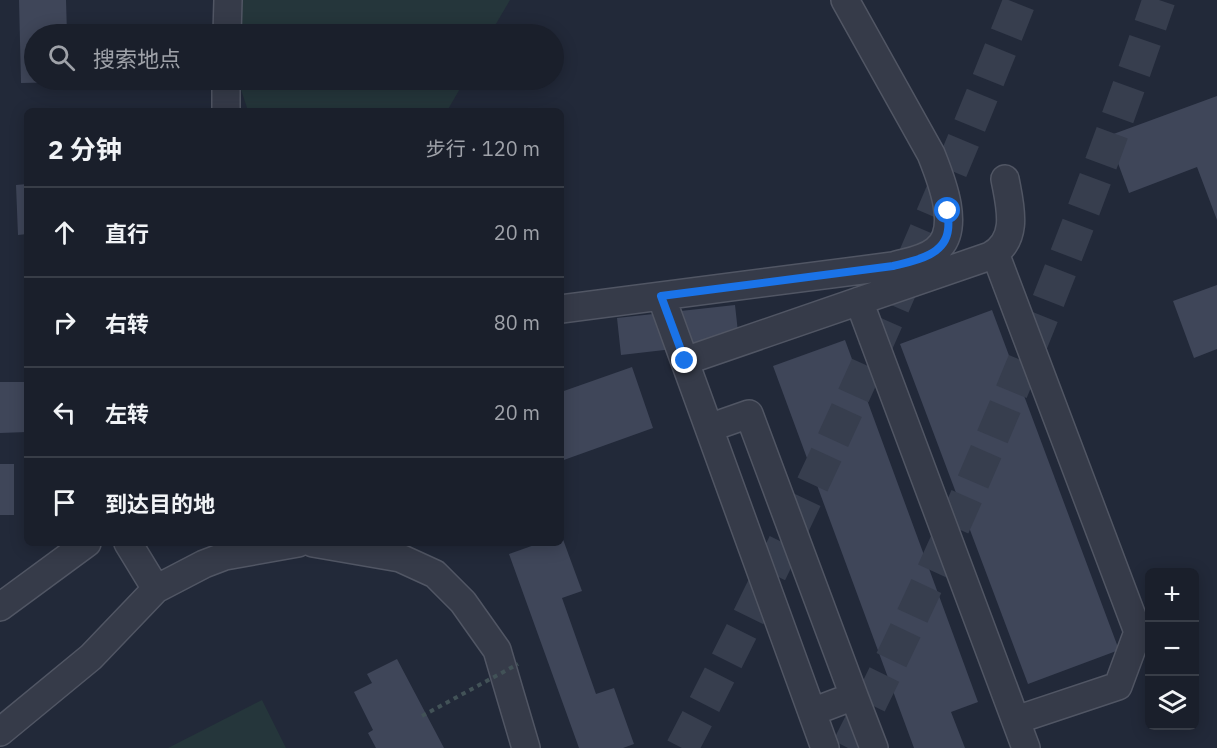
<!DOCTYPE html>
<html lang="zh">
<head>
<meta charset="utf-8">
<style>
	body { margin:0; font-family:"IBM Plex Sans","Noto Sans SC",sans-serif; background:#272c37; color:#f1f3f6 }
	.controls { position:absolute; right:18px; bottom:18px; display:grid; overflow:hidden; border-radius:9px; box-shadow:0 3px 15px #0003 }
	.controls button { width:54px; height:54px; display:grid; place-items:center; padding:0; border:0; border-bottom:2px solid #383d47; background:#1a1f2b; color:#f1f3f6; font:30px sans-serif }
	.stop { position:absolute; width:18px; height:18px; margin:-14px; border:4px solid #1a73e8; border-radius:50%; background:#fff }
	.stop.end { background:#1a73e8; border-color:#fff; box-shadow:0 2px 6px #0008 }
	.list { margin:0; padding:0; list-style:none }
	h2 { display:flex; justify-content:space-between; align-items:center; height:78px; margin:0; padding:0 24px; font-size:26px }
	h2 small { font-size:20px; font-weight:400; color:#9fa2a9 }
	.list li { display:grid; grid-template-columns:39px 1fr auto; gap:18px; align-items:center; box-sizing:border-box; height:90px; padding:0 24px; border-top:2px solid #383d47 }
	.list b { display:block; font-size:22px; white-space:nowrap }
	.list em { font-size:20px; font-style:normal; color:#9fa2a9 }
	.icon { flex:none; width:33px; height:33px; fill:none; stroke:currentColor; stroke-width:2; stroke-linecap:round; stroke-linejoin:round }
	.map { position:relative; flex:none; width:1217px; height:748px; overflow:hidden }
	.search { position:absolute; background:#1a1f2b; box-shadow:0 3px 15px #0003; left:24px; top:24px; width:540px; height:66px; display:flex; align-items:center; gap:15px; box-sizing:border-box; padding:0 21px; border-radius:33px; color:#9fa2a9; font-size:22px }
	.panel { position:absolute; background:#1a1f2b; box-shadow:0 3px 15px #0003; left:24px; top:108px; width:540px; height:438px; border-radius:9px }
	.map>svg:first-child { display:block }
	.green { fill:#25363b }
	.building { fill:#3f4659 }
	.lines { fill:none; stroke-linecap:round; stroke-linejoin:round }
	.major-tunnel { stroke:#373e4e; stroke-width:33; stroke-dasharray:33 16; stroke-linecap:butt }
	.minor-casing { stroke:#515664; stroke-width:30 }
	.minor { stroke:#363b49; stroke-width:27 }
	.path-bridge { stroke:#425257; stroke-width:4; stroke-dasharray:4.5 4.5; stroke-linecap:butt }
	.route { stroke:#1a73e8; stroke-width:8 }
</style>
</head>
<body>
<div class="map">
<svg width="1217" height="748" viewBox="0 0 1217 748">
	<rect width="100%" height="100%" fill="#222939"/>
	<path class="green" d="M 237,0 L 510,0 L 490,34 L 236,34 Z
		M 238,80 L 465,80 L 447,111 L 248,111 Z
		M 262,700 L 286,748 L 168,748 Z"/>
	<path class="building" d="M 19,0 L 66,0 L 67,34 L 34,34 L 34,80 L 68,80 L 69,82 L 21,83 Z
		M 1217,96 L 1217,220 L 1197,167 L 1129,193 L 1108,136 Z
		M 27,184 L 27,234 L 18,235 L 16,185 Z
		M 1217,285 L 1217,349 L 1194,358 L 1173,301 Z
		M 735,305 L 739,341 L 695,346 L 698,374 L 676,377 L 673,349 L 621,355 L 617,318 Z
		M 992,310 L 1119,650 L 1028,684 L 900,344 Z
		M 845,340 L 978,702 L 951,712 L 965,748 L 914,748 L 773,366 Z
		M 632,367 L 653,428 L 561,461 L 561,392 Z
		M 0,382 L 27,382 L 27,432 L 0,433 Z
		M 0,464 L 14,464 L 14,515 L 0,515 Z
		M 561,534 L 582,591 L 562,598 L 596,694 L 614,688 L 634,744 L 623,748 L 579,748 L 509,554 L 540,543 L 561,543 Z
		M 397,659 L 444,748 L 376,748 L 368,733 L 373,730 L 354,692 L 372,683 L 367,674 Z"/>
	<g class="lines">
		<path class="major-tunnel" d="M 682,748 C 809,505 920,255 1020,0
			M 848,748 C 970,507 1072,255 1159,0"/>
		<g class="minor-casing">
			<path id="minor" d="M 227,34 L 228,0
				M 226,111 L 226,80
				M 995,253 L 1138,632 L 1118,686 L 1016,720
				M 661,296 L 825,748
				M 859,301 L 1026,748
				M 561,309 L 893,266 C 907,262 924,260 936,250 C 962,230 941,179 931,154 L 845,0
				M 685,361 L 990,256 C 1020,240 1010,206 1005,179
				M 709,428 L 749,414 L 854,696
				M 128,543 L 156,589
				M 313,543 L 400,558 L 435,574 L 463,602 L 497,650 L 526,748
				M 0,607 L 87,543
				M 812,712 L 854,696 L 874,748
				M 0,732 L 91,657 L 156,589 L 204,564 L 225,556 L 298,543"/>
		</g>
		<use href="#minor" class="minor"/>
		<path class="path-bridge" d="M 422,716 L 518,664"/>
	</g>
	<g class="lines">
		<path class="route" d="M 685,361 L 661,296 L 893,266 C 913,261 945,256 948,230 C 949,224 948,217 948,211"/>
	</g>
</svg>
<div class="controls">
<button>+</button>
<button>−</button>
<button><svg class="icon" aria-label="layers" viewBox="0 0 24 24"><path d="M12 4l9 5-9 5-9-5zM3 14l9 5 9-5"/></svg></button>
</div>
<div class="stop" style="left:948px;top:211px"></div>
<div class="stop end" style="left:685px;top:361px"></div>
<div class="search"><svg class="icon" aria-label="search" viewBox="0 0 24 24"><circle cx="10" cy="10" r="6"/><path d="M15 15l6 6"/></svg>搜索地点</div>
<section class="panel">
<h2>2 分钟<small>步行 · 120 m</small></h2>
<ul class="list">
<li><svg class="icon" aria-label="ahead" viewBox="0 0 24 24"><path d="M12 20V5M6 11l6-6 6 6"/></svg><div><b>直行</b></div><em>20 m</em></li>
<li><svg class="icon" aria-label="right" viewBox="0 0 24 24"><path d="M7 20v-9h11M14 6l5 5-5 5"/></svg><div><b>右转</b></div><em>80 m</em></li>
<li><svg class="icon" aria-label="left" viewBox="0 0 24 24"><path d="M17 20v-9H6M10 6l-5 5 5 5"/></svg><div><b>左转</b></div><em>20 m</em></li>
<li><svg class="icon" aria-label="arrive" viewBox="0 0 24 24"><path d="M6 21V4h12l-3 4 3 4H6"/></svg><div><b>到达目的地</b></div></li>
</ul>
</section>
</div>
</body>
</html>
